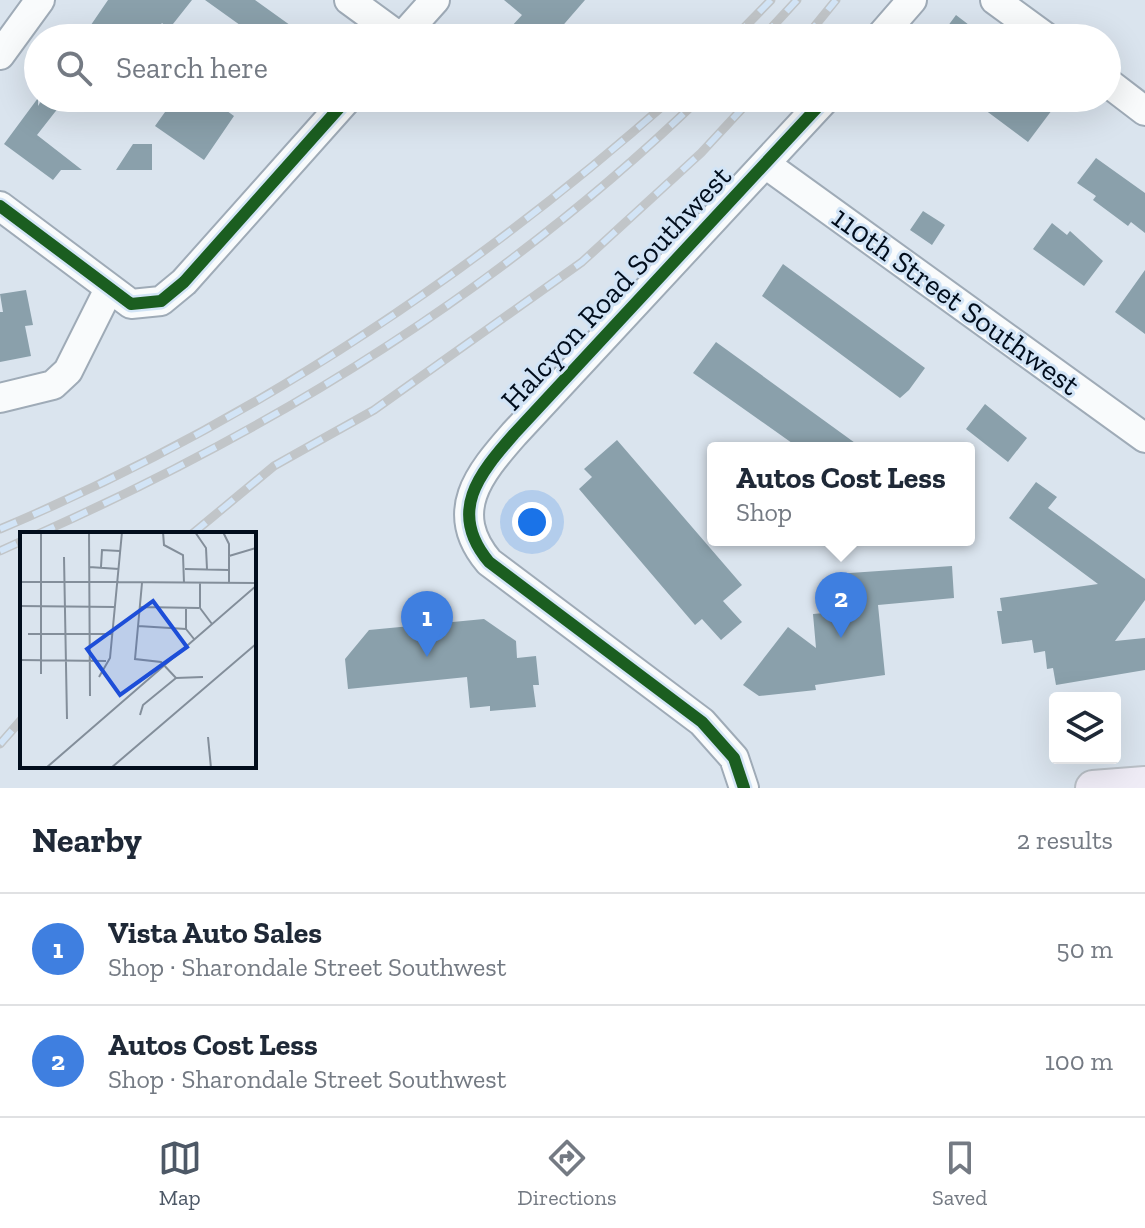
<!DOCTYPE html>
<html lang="en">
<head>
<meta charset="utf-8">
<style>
	body { margin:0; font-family:"Zilla Slab",serif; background:#f6f6f7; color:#1f2937 }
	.controls { position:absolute; right:24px; bottom:24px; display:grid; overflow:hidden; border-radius:8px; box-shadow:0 8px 32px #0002 }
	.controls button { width:72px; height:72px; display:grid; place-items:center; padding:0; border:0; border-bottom:2px solid #e0e1e3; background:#fff; color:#1f2937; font:40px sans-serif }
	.you { position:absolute; left:532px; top:522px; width:28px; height:28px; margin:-20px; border:6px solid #fff; border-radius:50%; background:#1a73e8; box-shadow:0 0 0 12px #1a73e833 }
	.badge { display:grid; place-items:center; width:52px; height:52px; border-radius:50%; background:#4d5866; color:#fff; font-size:26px; font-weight:700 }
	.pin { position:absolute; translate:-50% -66px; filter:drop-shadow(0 2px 4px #0008) }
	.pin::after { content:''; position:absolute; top:42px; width:28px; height:24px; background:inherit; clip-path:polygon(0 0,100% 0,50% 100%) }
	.popup { position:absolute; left:707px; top:442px; width:268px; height:104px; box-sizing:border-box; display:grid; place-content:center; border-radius:8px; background:#fff; filter:drop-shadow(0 2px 6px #0005); font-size:26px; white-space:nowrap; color:#747a83 }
	.popup b { font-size:30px; color:#1f2937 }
	.popup::after { content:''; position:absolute; left:50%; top:100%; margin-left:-16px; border:16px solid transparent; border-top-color:#fff }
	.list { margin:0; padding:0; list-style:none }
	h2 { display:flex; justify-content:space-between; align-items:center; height:104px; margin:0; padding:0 32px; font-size:34px }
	h2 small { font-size:26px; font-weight:400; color:#747a83 }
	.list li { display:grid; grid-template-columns:52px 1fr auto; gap:24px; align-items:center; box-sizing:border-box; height:112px; padding:0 32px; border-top:2px solid #e0e1e3 }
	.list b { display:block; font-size:30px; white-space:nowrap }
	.list p { margin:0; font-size:26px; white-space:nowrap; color:#747a83 }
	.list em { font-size:26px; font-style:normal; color:#747a83 }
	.icon { flex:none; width:44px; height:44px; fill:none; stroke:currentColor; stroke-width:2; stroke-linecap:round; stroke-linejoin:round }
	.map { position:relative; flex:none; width:1145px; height:788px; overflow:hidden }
	.search { position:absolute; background:#fff; box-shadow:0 8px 32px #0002; left:24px; right:24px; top:24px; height:88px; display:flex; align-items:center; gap:20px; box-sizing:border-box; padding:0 28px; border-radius:44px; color:#747a83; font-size:30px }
	.sheet { height:328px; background:#fff }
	nav { display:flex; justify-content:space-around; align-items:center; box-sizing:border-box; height:112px; border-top:2px solid #e0e1e3; background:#fff; font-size:22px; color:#747a83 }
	nav a { display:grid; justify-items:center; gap:4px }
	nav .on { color:#4d5866 }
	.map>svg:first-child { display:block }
	.building { fill:#8aa0ab }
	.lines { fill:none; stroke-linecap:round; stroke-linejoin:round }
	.minor-casing { stroke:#9fabb7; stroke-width:32 }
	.major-casing { stroke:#bac0c7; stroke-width:38 }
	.minor { stroke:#f9fbfc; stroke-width:28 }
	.major { stroke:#efecf6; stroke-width:34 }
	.rail-casing { stroke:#c1c5c8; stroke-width:9 }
	.rail { stroke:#d2e4f6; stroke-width:6; stroke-dasharray:18; stroke-linecap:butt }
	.cycleway-casing { stroke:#d2e4f6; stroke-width:17 }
	.cycleway { stroke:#1b5e20; stroke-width:12 }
	.labels { text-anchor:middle; stroke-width:6; stroke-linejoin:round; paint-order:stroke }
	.street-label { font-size:30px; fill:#010d1c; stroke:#d2e4f6 }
	.inset-road { fill:none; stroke:#838e9a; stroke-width:2 }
	.view { fill:#1d4ed8; fill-opacity:0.15; stroke:#1d4ed8; stroke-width:4 }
	.inset-edge { fill:none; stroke:#010d1c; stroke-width:4 }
</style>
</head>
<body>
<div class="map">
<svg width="1145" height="788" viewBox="0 0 1145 788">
	<rect width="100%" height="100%" fill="#dae4ee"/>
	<path class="building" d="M 108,0 L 192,0 L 169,29 L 162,23 L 150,38 L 82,38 Z
		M 205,0 L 255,0 L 308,38 L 258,38 Z
		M 504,0 L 585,0 L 552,38 L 501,38 L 522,15 Z
		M 956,15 L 986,38 L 939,38 Z
		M 38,98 L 38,106 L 43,98 L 66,98 L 37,135 L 82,170 L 61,170 L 53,180 L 4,144 Z
		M 175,98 L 209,98 L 234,116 L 204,160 L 155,126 Z
		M 969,98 L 1061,98 L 1028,142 Z
		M 133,144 L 152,144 L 152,170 L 116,170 Z
		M 1096,158 L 1145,193 L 1145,233 L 1131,222 L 1128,226 L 1093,200 L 1096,196 L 1077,183 Z
		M 923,211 L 945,225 L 932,245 L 910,230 Z
		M 1052,223 L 1067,235 L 1070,231 L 1103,261 L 1084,286 L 1033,249 Z
		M 783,264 L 925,368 L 909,390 L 900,398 L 762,296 Z
		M 1145,270 L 1145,334 L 1115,312 Z
		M 26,290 L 33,325 L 25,326 L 31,356 L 0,362 L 0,312 L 3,312 L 0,294 Z
		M 716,342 L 862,448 L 799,448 L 693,373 Z
		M 985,404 L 1027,438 L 1008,462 L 966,429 Z
		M 617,440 L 742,585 L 723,601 L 742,622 L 721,640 L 702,619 L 695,625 L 579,489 L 592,477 L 584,469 Z
		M 1036,482 L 1057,497 L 1048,508 L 1145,579 L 1145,600 L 1115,641 L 1145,638 L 1145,670 L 1056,685 L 1053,668 L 1047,669 L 1045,651 L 1034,653 L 1032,640 L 1002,644 L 997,611 L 1002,611 L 1000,598 L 1098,584 L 1009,518 Z
		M 952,566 L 954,598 L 878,605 L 885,675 L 815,685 L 816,690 L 759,696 L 743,685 L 788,627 L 816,648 L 813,614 L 835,612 L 835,574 Z
		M 484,619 L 516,641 L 517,658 L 536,656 L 539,685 L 533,685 L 536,707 L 490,711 L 490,706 L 470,708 L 467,677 L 348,689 L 345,659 L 369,630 Z"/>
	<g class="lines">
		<g class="minor-casing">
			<path id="minor" d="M 349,0 L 401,38
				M 995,0 L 1047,38
				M 401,38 L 435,0
				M 879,38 L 912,0
				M 0,55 L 40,0
				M 1107,82 L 1145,111
				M 767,165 L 1145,438
				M 0,206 L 131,304 L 161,301 L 184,282 L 348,98
				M 0,398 L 53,385 L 68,371 L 109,289
				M 744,788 L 734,758 L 702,722 L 489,562 C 447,512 479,474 514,434 L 826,98"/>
		</g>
		<g class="major-casing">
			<path id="major" d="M 1093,788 L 1145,784"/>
		</g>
		<use href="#minor" class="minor"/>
		<use href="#major" class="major"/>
		<g class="rail-casing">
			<path id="rail" d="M 734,38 L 771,0
				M 762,38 L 797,0
				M 805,38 L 836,0
				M 0,529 C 249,424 470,277 672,98
				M 38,534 C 281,426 509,283 700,98
				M 192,534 L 274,466 L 374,410 L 582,262 L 701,153 L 752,98
				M 0,551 L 22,541
				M 0,744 L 22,719"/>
		</g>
		<use href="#rail" class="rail"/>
		<g class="cycleway-casing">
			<path id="cycleway" d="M 0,206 L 131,304 L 161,301 L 184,282 L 348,98
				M 744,788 L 734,758 L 702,722 L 489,562 C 447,512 479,474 514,434 L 826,98"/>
		</g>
		<use href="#cycleway" class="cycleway"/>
	</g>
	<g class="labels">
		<g class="street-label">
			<text transform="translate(616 288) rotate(-47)" y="10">Halcyon Road Southwest</text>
			<text transform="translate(956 301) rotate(36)" y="10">110th Street Southwest</text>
		</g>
	</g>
	<g transform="translate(20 532)">
		<rect width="236" height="236" fill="#dae4ee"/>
		<path class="inset-road" d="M 69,0 L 70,164M 143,0 L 144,13 L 163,23 L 164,51M 175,0 L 186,16 L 187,37M 203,0 L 209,12 L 209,51M 209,24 L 236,16M 44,25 L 47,187M 69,35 L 99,37M 81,35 L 82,18 L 100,19M 165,37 L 209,38M 0,50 L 99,50M 97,50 L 236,51M 122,51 L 115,127 L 141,130 L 156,146 L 183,145M 180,51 L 180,76 L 192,92M 0,74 L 95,75M 120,75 L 179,76M 166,76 L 166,97 L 174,107M 118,94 L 166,97M 8,102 L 92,102M 0,128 L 86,129M 21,142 L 21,0M 79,145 L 90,126 L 102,0M 120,183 L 123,173 L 156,146M 188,205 L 191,236M 26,236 L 236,54M 91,236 L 236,112"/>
		<path class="view" d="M 133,69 L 167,115 L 100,163 L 67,117 Z"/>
		<rect width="236" height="236" class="inset-edge"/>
	</g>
</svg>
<div class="controls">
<button><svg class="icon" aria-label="layers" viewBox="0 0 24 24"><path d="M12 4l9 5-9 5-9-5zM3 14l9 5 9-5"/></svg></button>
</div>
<div class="you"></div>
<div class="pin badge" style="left:427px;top:657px;background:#3f7fe0">1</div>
<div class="pin badge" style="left:841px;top:638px;background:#3f7fe0">2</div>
<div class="popup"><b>Autos Cost Less</b>Shop</div>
<div class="search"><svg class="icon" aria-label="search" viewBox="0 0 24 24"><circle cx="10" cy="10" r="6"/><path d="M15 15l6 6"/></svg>Search here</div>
</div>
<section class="sheet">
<h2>Nearby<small>2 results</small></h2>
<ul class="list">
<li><span class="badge" style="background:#3f7fe0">1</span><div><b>Vista Auto Sales</b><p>Shop · Sharondale Street Southwest</p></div><em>50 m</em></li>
<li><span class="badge" style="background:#3f7fe0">2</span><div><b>Autos Cost Less</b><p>Shop · Sharondale Street Southwest</p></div><em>100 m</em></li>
</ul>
</section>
<nav>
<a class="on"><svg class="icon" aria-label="map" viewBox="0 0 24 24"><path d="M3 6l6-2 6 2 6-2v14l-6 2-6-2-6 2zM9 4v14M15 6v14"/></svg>Map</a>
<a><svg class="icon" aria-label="directions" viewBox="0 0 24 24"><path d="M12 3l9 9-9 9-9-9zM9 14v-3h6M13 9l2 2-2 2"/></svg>Directions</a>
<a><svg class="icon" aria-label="saved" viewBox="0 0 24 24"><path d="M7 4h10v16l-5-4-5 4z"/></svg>Saved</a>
</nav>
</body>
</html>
